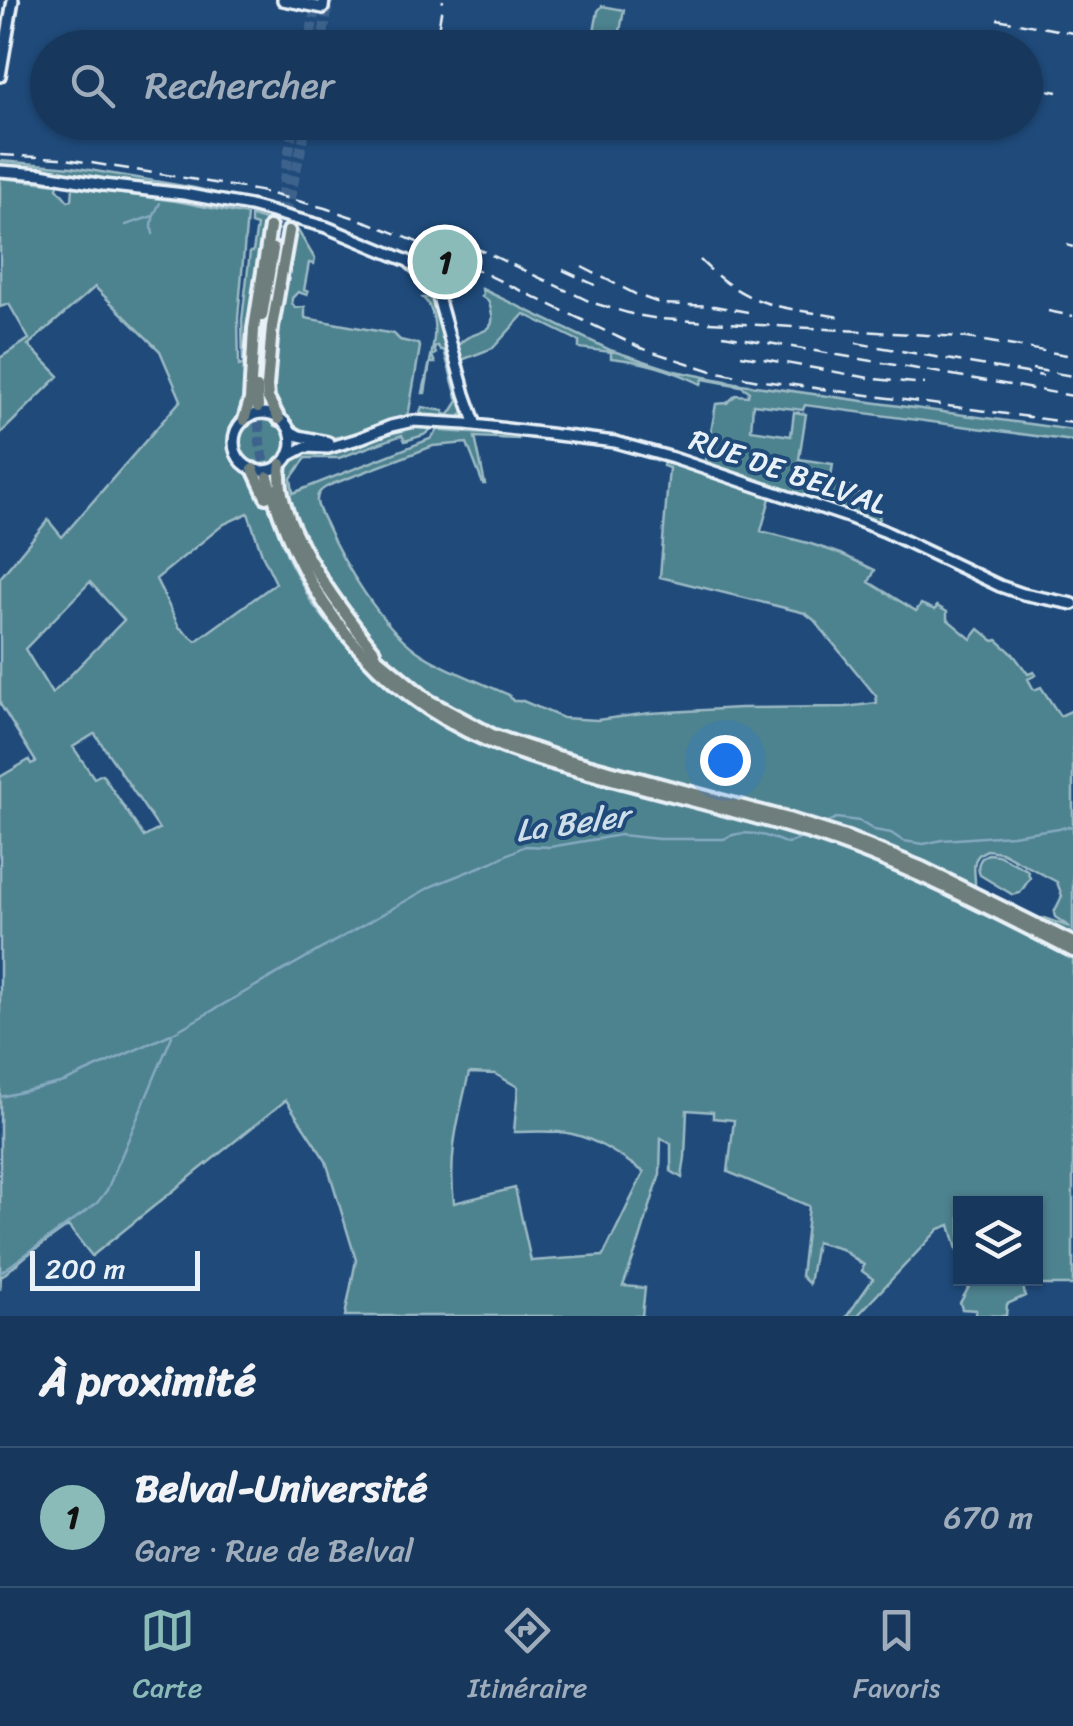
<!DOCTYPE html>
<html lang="fr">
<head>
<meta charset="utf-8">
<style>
	body { margin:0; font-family:Sriracha,sans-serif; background:#244365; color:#f1f3f6 }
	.controls { position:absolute; right:30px; bottom:30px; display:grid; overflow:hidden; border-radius:0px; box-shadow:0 2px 8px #0004 }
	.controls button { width:90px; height:90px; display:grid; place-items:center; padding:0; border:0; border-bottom:2px solid #365272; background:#17385c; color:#f1f3f6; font:50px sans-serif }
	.scale { position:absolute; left:30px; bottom:25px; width:170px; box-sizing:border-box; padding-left:10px; border:5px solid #e8f1f8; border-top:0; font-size:28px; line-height:35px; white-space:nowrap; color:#e8f1f8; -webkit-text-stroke:8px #1f4a7a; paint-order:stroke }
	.you { position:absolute; left:725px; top:760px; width:35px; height:35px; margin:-25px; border:8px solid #fff; border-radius:50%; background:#1a73e8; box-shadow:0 0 0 15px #1a73e833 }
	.badge { display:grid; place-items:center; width:65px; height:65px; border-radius:50%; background:#8bbbb9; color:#111; font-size:32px; font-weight:700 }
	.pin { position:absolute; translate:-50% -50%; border:5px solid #fff; box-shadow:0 2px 10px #0006 }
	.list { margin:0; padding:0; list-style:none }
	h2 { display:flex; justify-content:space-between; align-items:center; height:130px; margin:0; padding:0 40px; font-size:42px }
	h2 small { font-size:32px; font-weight:400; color:#9eacbb }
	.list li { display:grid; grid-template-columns:65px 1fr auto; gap:30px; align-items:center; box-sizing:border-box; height:140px; padding:0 40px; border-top:2px solid #365272 }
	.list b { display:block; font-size:38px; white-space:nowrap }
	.list p { margin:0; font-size:32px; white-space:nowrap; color:#9eacbb }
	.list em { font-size:32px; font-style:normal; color:#9eacbb }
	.icon { flex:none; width:55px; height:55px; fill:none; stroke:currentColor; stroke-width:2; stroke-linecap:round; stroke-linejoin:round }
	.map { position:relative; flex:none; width:1073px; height:1316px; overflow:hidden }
	.search { position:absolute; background:#17385c; box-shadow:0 2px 8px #0004; left:30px; right:30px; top:30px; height:110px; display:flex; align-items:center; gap:25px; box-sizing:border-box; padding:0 35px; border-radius:55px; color:#9eacbb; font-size:38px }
	.sheet { height:270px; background:#17385c }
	nav { display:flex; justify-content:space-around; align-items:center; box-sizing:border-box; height:140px; border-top:2px solid #365272; background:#17385c; font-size:28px; color:#9eacbb }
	nav a { display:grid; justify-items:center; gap:5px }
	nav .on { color:#8bbbb9 }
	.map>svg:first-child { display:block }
	.green { fill:#4e828f; stroke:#9bbac4; stroke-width:2.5; fill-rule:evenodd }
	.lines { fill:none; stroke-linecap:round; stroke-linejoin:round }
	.stream { stroke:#85aac1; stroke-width:2.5 }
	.trunk-tunnel { stroke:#3d638d; stroke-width:10; stroke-dasharray:10 5; stroke-linecap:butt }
	.secondary-casing { stroke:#e8f1f8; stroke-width:16 }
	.trunk-casing { stroke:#e8f1f8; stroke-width:18 }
	.secondary { stroke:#1f4a7a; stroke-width:9 }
	.trunk { stroke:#6d7e7c; stroke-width:10 }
	.rail { stroke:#e8f1f8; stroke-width:2.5; stroke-dasharray:15 8; stroke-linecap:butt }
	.labels { text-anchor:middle; stroke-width:8; stroke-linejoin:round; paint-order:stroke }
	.street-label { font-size:30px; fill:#e8f1f8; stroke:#1f4a7a }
	.water-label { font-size:32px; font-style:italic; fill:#cfdfea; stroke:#1f4a7a }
</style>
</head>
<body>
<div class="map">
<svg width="1073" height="1316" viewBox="0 0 1073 1316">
	<rect width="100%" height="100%" fill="#1f4a7a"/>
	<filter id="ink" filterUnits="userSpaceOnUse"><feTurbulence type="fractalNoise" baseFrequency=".01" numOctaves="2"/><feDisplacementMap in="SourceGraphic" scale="20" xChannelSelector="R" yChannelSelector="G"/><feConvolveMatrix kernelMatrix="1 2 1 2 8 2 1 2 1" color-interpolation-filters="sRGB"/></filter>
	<g filter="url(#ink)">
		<path class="green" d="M 602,6 L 624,10 L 617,47 L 591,47 L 598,11 Z
			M 0,161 L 72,167 L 195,188 L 253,202 C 210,194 166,191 123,185 C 81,178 41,170 0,167 Z
			M 0,178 L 58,184 L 57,188 L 68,201 L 72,200 L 73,187 L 176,201 L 247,215 L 238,318 L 239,366 L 243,365 L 242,320 L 250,252 L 253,252 L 257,226 L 251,224 L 251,216 L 297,229 L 315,259 L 314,264 L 309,263 L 304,290 L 308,292 L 307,295 L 298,292 L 292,298 L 292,303 L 295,308 L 305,307 L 305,318 L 394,334 L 400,340 L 418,344 L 420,347 L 409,411 L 406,416 L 389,420 L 356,434 L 326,439 L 299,433 L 278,411 L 271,399 L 270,353 L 292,232 L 263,225 L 249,314 L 245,351 L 249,360 L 244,414 L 237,419 L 229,433 L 229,450 L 237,465 L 251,474 L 262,490 L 289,560 L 312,603 L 342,641 L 380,678 L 435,719 L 456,732 L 511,756 L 774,828 L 865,858 L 961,899 L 1073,956 L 1073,1285 L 1023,1285 L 1025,1296 L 1007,1304 L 1006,1316 L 976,1315 L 976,1310 L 962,1309 L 960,1303 L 969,1287 L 966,1279 L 1036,1278 L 1036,1204 L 960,1204 L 960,1260 L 950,1225 L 939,1229 L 857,1316 L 847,1316 L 873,1279 L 862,1271 L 864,1265 L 841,1249 L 816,1242 L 809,1284 L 801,1276 L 809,1206 L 728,1172 L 734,1120 L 713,1118 L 713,1112 L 687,1110 L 685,1157 L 682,1178 L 671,1171 L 671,1144 L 661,1138 L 660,1174 L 639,1242 L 623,1286 L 645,1288 L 642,1316 L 345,1316 L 356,1260 L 326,1161 L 286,1100 L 92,1256 L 68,1226 L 26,1256 L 1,1277 L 0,1290 L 0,777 L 29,760 L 31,764 L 36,762 L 0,704 L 0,578 L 48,520 L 62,537 L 181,400 L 160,351 L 95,287 L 28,345 L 59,376 L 0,434 L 0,358 L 29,339 L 9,304 L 0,307 ZM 248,513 L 262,554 L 276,583 L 196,641 L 179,627 L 156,579 L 224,524 ZM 90,582 L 124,620 L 52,694 L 25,649 ZM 94,734 L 95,734 L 159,829 L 144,837 L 102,774 L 94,778 L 73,747 ZM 469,1073 L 495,1074 L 518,1087 L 514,1132 C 533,1132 554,1130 572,1134 C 599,1140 621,1157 644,1172 L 603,1256 L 531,1261 L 515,1188 L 454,1203 C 448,1154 458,1120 469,1073 Z
			M 482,289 L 610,350 L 675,371 L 741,384 L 1073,430 L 1073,441 L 805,405 L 803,410 L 753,404 L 751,430 L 791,436 L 794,412 L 806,414 L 799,459 L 833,464 L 830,483 L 849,486 L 880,509 L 879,519 L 873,523 L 872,521 L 705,466 L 716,404 L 727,403 L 736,395 L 748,396 L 749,391 L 741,386 L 703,379 L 701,384 C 673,370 642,361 611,358 L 611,352 L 579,348 L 579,341 L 524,314 L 493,348 L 459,361 C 457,353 455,350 460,344 C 470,329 499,338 491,310 C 488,299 489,302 481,296 L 483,294 Z
			M 435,297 L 463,398 L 464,413 L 457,419 L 440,419 L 436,415 L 423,415 L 420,412 L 422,407 L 444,411 L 444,414 L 449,415 L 458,401 L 444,350 L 440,350 L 438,346 L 434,348 L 436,354 L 432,356 L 435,363 L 430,363 L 425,393 L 423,393 C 428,365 446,319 423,298 Z
			M239 442a24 24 0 1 1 48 0a24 24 0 1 1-48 0Z
			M 419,427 L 434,427 L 424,435 L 405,441 L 402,435 L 339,458 L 306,458 L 291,478 L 293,493 L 430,439 L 440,428 L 442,431 L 517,436 L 518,439 L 475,437 L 485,484 L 483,484 L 467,443 L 433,446 L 330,485 C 322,489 316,493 317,502 C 318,509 323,518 326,524 C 344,565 381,625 417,651 C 439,667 483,683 509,695 L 513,701 L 523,701 L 563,718 L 597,720 L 650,713 L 740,708 L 846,707 L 877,703 L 876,696 L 814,620 L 805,613 L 660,577 L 669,468 L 663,466 L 664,462 L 687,469 L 689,467 L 765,493 L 770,498 L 761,531 L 808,543 L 841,554 L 875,570 L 869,582 L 916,611 L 921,604 L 935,610 L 937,606 L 947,612 L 947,619 L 971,639 L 979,629 L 994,641 L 997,640 L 1013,654 L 1028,674 L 1034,672 L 1036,675 L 1028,679 L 1034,690 L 1041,687 L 1060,716 L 1073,710 L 1073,936 L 1042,921 L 1044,918 L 1070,927 L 1055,917 L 1054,913 L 1062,896 L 1057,882 L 1001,852 L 987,850 C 968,858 976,871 975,887 L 871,841 L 831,827 L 767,807 L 556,751 L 495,731 L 453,710 L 413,683 L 376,649 L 320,573 L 290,513 L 283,472 L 297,453 L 303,450 L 340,450 L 360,445 L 384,435 Z
			M 988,854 L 998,855 L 1027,870 L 1030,878 L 1020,893 L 1013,895 L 980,875 C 976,866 979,858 988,854 Z"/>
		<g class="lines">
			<path class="stream" d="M 126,225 L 153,216
				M 153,234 C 150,222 154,214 160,203
				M 822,826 L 836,818 L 859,821 L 874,830 L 891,833 L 903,841 L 924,844 L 942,840 L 1012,835 L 1073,826
				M 0,1097 L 64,1082 L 173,1033 L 432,886 L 492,862 L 525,846 L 550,847 L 620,835 L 659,839 L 724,839 C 742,827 770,836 787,844 L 807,836
				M 0,1273 L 97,1203 L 107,1190 L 172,1036"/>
			<path class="trunk-tunnel" d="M 308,48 L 317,0
				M 321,48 L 329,0
				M 276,228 L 294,122
				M 283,229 L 307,122
				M 258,407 L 260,443 L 268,477"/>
			<g class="secondary-casing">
				<path id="secondary" d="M 283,0 L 323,8 L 324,0
					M 0,76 L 13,0
					M 0,171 L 41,174 L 103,185 L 184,194 L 250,206 L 326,227 L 408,261 L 426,277 L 438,297 L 465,394 L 476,425
					M234 442a29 29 0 1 1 58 0a29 29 0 1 1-58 0Z
					M 290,431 L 299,436 L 328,442
					M 288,456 L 305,447 L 328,448 L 358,439 L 391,426 L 413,421 L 466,424 L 615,442 L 673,458 L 848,517 L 884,531 L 1000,586 L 1023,594 L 1073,604"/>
			</g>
			<g class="trunk-casing">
				<path id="trunk" d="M 262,316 L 273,249
					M 257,388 L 258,407
					M 279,419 L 268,398 L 267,386 L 272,327 L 289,231
					M 244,420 L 250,400 L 254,329 L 270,227
					M 281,464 C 271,519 341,610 374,651
					M 253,469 L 266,497
					M 268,477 C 299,594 375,693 488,741 C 526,757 565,767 604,777 C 673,796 742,812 810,833 C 902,862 987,907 1073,951
					M 369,651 L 429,701 L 492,735 L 554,756 L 785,818 L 848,838 L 922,868 L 1073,943"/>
			</g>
			<use href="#secondary" class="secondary"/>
			<use href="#trunk" class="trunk"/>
			<path class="rail" d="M 997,19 L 1073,33
				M 435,48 L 443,0
				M 1026,86 L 1058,92
				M 0,155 L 60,158 L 191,179 L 259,191 L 325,208 L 370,223 L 427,246 L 641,348 L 712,371 L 764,381 L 1073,423
				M 449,238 L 485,252 L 593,303 L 635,315 L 660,319 L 961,337 L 1073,356
				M 1067,245 L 1073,247
				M 700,260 C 749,309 782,307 846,318
				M 582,267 L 637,295 L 662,304 L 714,306 L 748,312
				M 563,270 L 595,285
				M 1048,311 L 1073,316
				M 723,335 L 1073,396
				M 856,343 L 1043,376
				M 741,355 L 875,379 L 925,384
				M 1032,369 L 1073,376"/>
		</g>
	</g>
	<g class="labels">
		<g class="street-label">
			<text transform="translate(788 472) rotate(19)" y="10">RUE DE BELVAL</text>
		</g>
		<g class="water-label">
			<text transform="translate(572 823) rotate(-8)" y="11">La Beler</text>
		</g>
	</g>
</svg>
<div class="controls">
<button><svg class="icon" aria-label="layers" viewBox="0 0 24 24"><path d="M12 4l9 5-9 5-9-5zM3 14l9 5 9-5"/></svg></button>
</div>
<div class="scale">200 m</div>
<div class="you"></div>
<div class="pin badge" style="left:445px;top:262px">1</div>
<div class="search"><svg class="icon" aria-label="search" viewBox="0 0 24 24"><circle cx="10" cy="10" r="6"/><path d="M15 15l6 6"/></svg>Rechercher</div>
</div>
<section class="sheet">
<h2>À proximité<small></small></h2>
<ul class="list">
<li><span class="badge">1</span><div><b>Belval-Université</b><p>Gare · Rue de Belval</p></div><em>670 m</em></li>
</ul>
</section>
<nav>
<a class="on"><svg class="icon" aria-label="map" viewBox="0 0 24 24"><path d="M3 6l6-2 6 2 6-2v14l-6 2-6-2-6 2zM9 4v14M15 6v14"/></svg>Carte</a>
<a><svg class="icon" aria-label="directions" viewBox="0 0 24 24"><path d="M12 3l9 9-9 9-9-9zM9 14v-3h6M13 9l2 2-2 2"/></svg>Itinéraire</a>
<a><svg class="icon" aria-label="saved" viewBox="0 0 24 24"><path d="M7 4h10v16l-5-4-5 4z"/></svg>Favoris</a>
</nav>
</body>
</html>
